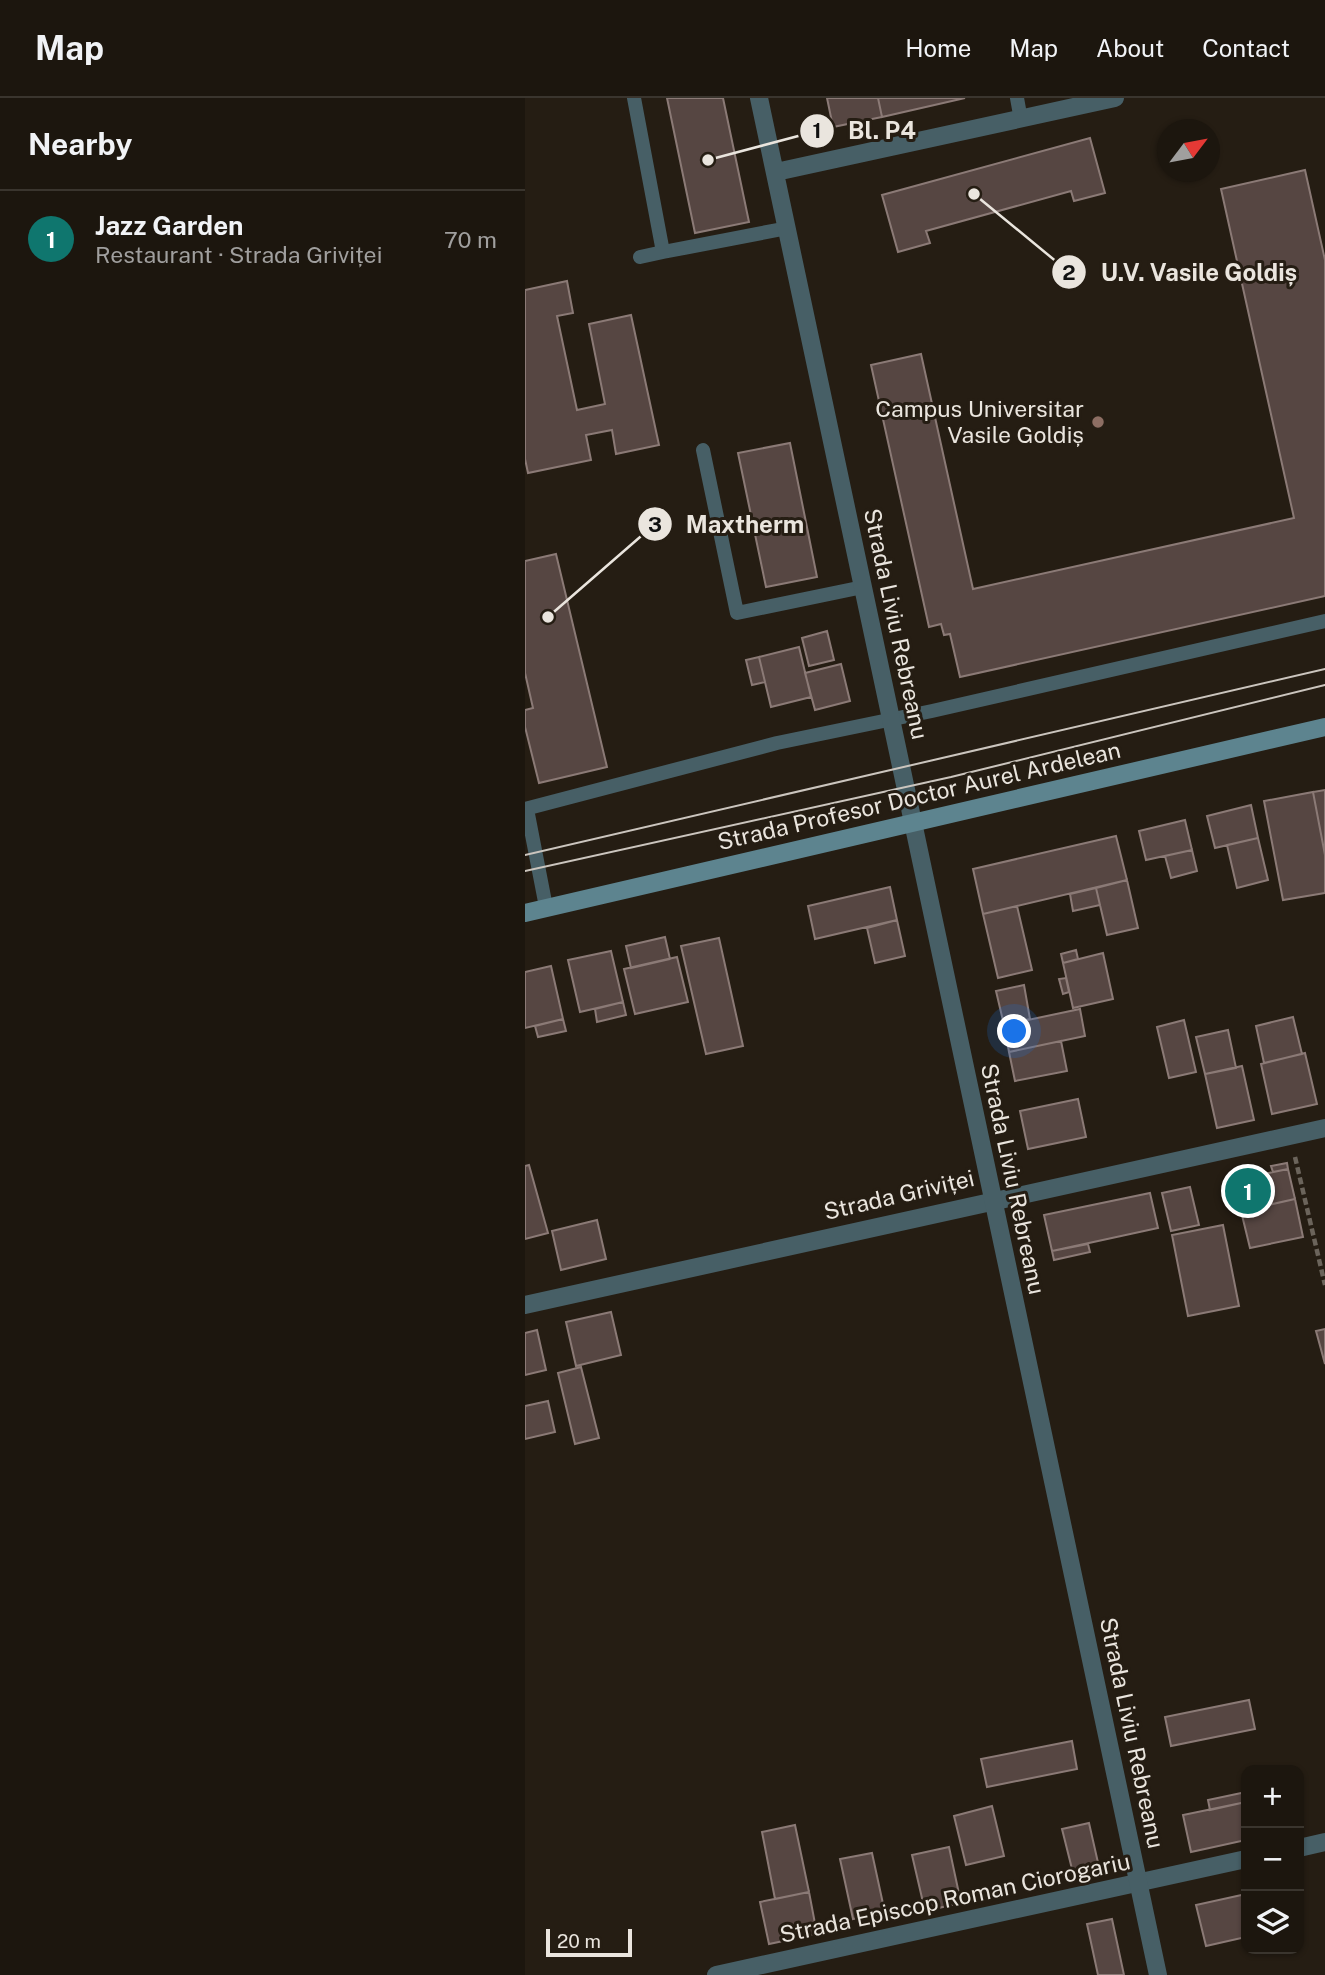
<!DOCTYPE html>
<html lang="en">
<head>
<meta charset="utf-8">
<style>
	body { margin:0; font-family:"Public Sans",sans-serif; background:#29231c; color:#f1f3f6 }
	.controls { position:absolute; right:21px; bottom:21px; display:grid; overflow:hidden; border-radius:14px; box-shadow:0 2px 5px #0004 }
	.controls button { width:63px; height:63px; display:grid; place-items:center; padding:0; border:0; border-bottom:2px solid #3a352e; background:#1c160e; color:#f1f3f6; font:35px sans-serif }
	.compass { position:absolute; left:632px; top:21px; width:63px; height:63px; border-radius:50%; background:#1c160e; box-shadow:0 2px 5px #0004; rotate:58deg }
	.scale { position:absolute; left:21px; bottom:18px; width:86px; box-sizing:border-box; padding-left:7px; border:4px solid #eae5de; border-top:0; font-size:19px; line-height:24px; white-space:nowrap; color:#eae5de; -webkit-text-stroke:5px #251d13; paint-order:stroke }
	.you { position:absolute; left:490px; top:934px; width:24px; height:24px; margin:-18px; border:5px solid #fff; border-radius:50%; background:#1a73e8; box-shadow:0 0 0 10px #1a73e833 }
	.badge { display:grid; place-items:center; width:46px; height:46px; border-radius:50%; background:#0f766e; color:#fff; font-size:23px; font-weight:700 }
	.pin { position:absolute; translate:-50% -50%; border:4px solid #fff; box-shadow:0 2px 7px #0006 }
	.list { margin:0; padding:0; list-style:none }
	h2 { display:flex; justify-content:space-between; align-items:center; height:91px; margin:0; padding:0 28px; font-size:30px }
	h2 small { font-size:23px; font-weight:400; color:#a09f9e }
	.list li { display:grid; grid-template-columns:46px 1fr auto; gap:21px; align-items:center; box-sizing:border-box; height:98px; padding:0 28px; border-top:2px solid #3a352e }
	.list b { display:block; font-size:26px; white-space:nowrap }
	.list p { margin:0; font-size:23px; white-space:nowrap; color:#a09f9e }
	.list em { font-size:23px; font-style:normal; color:#a09f9e }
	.icon { flex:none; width:38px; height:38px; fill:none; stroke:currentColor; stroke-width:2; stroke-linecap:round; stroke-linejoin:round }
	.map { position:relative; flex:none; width:800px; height:1877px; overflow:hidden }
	header { display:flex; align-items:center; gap:42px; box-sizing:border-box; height:98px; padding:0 35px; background:#1c160e; border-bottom:2px solid #3a352e }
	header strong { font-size:33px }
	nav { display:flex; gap:38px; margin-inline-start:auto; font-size:24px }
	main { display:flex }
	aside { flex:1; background:#1c160e }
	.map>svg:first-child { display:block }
	.building { fill:#564642; stroke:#8b7a76; stroke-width:2 }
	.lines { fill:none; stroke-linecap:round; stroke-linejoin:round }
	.path { stroke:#6b645b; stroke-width:4.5; stroke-dasharray:7 3.5; stroke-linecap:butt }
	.service { stroke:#475f66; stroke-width:14 }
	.minor { stroke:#475f66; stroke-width:18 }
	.tertiary { stroke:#475f66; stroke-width:18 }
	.secondary { stroke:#5d848f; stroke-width:18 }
	.tram { stroke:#cbc5be; stroke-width:2 }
	.education-dot { fill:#8d6e63; stroke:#251d13; stroke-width:2.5 }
	.labels { text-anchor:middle; stroke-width:6; stroke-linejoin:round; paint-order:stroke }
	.poi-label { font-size:23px; fill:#eae5de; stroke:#251d13; text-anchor:end }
	.street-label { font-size:23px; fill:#eae5de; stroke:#251d13 }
	.leader { fill:none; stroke:#eae5de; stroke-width:2.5 }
	.callout-dot { fill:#eae5de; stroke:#251d13; stroke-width:2.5 }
	.mark-label { font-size:21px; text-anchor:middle; font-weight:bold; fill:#111 }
	.callout-label { font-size:24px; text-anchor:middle; font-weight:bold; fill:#eae5de; stroke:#251d13; stroke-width:6; stroke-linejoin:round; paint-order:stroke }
</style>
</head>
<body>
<header>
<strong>Map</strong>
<nav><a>Home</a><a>Map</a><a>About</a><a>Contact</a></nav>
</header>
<main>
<aside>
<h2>Nearby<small></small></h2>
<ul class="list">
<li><span class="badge">1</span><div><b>Jazz Garden</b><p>Restaurant · Strada Griviței</p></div><em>70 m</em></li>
</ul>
</aside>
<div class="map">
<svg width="800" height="1877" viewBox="0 0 800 1877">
	<rect width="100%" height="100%" fill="#251d13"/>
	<path class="building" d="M 142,0 L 198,0 L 224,124 L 170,135 Z
		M 302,0 L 353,0 L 357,19 L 308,29 Z
		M 353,0 L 440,0 L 357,19 Z
		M 565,40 L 580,95 L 549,103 L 546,93 L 401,133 L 405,145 L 373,154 L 357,97 Z
		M 780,72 L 800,162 L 800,498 L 435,579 L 425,536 L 419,537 L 416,526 L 404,529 L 346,267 L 396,256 L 448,491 L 769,420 L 696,91 Z
		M 42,183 L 48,215 L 32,218 L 52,312 L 80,306 L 64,226 L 106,217 L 134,347 L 91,356 L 87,332 L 61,337 L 66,362 L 3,375 L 0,361 L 0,192 Z
		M 265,345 L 292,479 L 241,489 L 213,355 Z
		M 31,456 L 82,669 L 14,685 L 0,629 L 0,612 L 8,610 L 0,575 L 0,463 Z
		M 302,533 L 309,562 L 284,568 L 277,540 Z
		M 274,549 L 286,599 L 246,609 L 234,559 Z
		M 234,559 L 240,584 L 227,587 L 221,562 Z
		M 316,566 L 325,603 L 290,612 L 280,575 Z
		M 800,692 L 800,757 L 788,694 Z
		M 788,694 L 800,757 L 800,795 L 758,802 L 739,703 Z
		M 726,707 L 733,740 L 690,750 L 682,718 Z
		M 660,722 L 667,752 L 621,762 L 614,733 Z
		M 591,738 L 602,782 L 458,816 L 448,771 Z
		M 733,740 L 743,782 L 712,790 L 702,747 Z
		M 667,752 L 672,773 L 646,780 L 640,758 Z
		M 602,782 L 613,830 L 582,837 L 571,790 Z
		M 365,789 L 372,822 L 290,841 L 283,808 Z
		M 571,790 L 575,807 L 548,813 L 545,796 Z
		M 492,808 L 507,872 L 473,880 L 458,816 Z
		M 372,822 L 380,858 L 350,865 L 342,830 Z
		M 140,839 L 145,861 L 106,870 L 101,848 Z
		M 194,840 L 218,948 L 181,956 L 156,848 Z
		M 551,852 L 553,861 L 538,865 L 536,856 Z
		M 86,853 L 98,904 L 55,914 L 43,862 Z
		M 578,855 L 588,901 L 548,910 L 538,865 Z
		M 152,859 L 163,904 L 110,916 L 99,871 Z
		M 26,868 L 38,921 L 0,930 L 0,874 Z
		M 541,880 L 544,894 L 538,896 L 534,881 Z
		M 499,887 L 505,921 L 479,927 L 471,893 Z
		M 98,904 L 101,917 L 72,924 L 70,911 Z
		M 555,911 L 560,938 L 484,954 L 479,927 Z
		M 768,919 L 777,956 L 739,965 L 731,928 Z
		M 38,921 L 41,933 L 13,939 L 10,928 Z
		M 659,922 L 671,974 L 644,980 L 632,929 Z
		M 703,932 L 711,970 L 680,976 L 671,939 Z
		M 536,943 L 542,973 L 490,983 L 484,954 Z
		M 780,955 L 792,1006 L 747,1016 L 736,966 Z
		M 717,968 L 729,1022 L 692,1030 L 680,976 Z
		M 553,1001 L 561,1039 L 503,1051 L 495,1013 Z
		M 762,1065 L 763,1071 L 748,1074 L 746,1068 Z
		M 4,1067 L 23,1135 L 0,1141 L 0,1068 Z
		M 763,1071 L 770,1101 L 712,1114 L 706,1083 Z
		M 665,1089 L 674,1127 L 646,1133 L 637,1095 Z
		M 625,1095 L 633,1130 L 527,1153 L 519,1117 Z
		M 770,1101 L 778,1139 L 725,1150 L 716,1113 Z
		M 72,1122 L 81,1161 L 36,1172 L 27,1133 Z
		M 698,1127 L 714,1208 L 663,1218 L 647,1137 Z
		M 563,1146 L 565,1154 L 529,1162 L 527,1153 Z
		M 86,1214 L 96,1257 L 51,1268 L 41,1224 Z
		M 800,1231 L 800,1266 L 791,1233 Z
		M 12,1232 L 21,1272 L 0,1277 L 0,1235 Z
		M 56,1269 L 74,1340 L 50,1346 L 33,1275 Z
		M 23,1303 L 30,1334 L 0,1341 L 0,1308 Z
		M 724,1602 L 730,1631 L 646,1648 L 640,1619 Z
		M 547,1643 L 552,1671 L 462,1689 L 456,1661 Z
		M 721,1694 L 721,1704 L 685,1712 L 683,1702 Z
		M 721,1704 L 721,1742 L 666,1754 L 658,1717 Z
		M 467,1708 L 479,1758 L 441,1767 L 429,1718 Z
		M 564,1725 L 574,1769 L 548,1775 L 537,1731 Z
		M 270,1727 L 284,1794 L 250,1801 L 237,1734 Z
		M 424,1749 L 436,1805 L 400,1813 L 387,1757 Z
		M 347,1755 L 360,1815 L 328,1821 L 315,1761 Z
		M 284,1794 L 292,1836 L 244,1846 L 235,1804 Z
		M 721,1796 L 721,1839 L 681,1848 L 671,1807 Z
		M 587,1821 L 599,1877 L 573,1877 L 562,1826 Z"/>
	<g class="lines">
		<path class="path" d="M 770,1059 L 800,1187"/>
		<path class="service" d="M 109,0 L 138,154 L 263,130
			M 492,0 L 496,22
			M 115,159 L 138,154
			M 178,352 L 212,515 L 338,489
			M 0,711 L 252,645 L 407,613 L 800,523
			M 2,711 L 21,809"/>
		<path class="minor" d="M 0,1207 L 800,1030
			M 774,1750 L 800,1744
			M 191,1877 L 721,1761"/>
		<path class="tertiary" d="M 234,0 L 633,1877
			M 251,74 L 590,0"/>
		<path class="secondary" d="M 0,815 L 800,629"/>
		<path class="tram" d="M 0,757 L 800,571
			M 0,773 L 426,679 L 800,587"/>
	</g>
	<circle class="education-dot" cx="573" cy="324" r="7"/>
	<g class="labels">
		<g class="poi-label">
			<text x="559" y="319">Campus Universitar<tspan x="559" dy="26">Vasile Goldiș</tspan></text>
		</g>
		<g class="street-label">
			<text transform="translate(371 526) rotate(78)" y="8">Strada Liviu Rebreanu</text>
			<text transform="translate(394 698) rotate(-13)" y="8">Strada Profesor Doctor Aurel Ardelean</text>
			<text transform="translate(488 1081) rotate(78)" y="8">Strada Liviu Rebreanu</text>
			<text transform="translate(374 1097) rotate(-13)" y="8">Strada Griviței</text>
			<text transform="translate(607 1635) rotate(78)" y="8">Strada Liviu Rebreanu</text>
			<text transform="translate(430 1800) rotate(-12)" y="8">Strada Episcop Roman Ciorogariu</text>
		</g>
	</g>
	<path class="leader" d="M183 62L292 33M449 96L544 174M23 519L130 426"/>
	<g class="callout-dot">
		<circle cx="183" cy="62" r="7"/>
		<circle cx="449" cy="96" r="7"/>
		<circle cx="23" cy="519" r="7"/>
		<circle cx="292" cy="33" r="18"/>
		<circle cx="544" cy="174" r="18"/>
		<circle cx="130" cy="426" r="18"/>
	</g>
	<g class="mark-label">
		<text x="292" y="40">1</text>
		<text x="544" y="182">2</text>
		<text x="130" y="434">3</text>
	</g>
	<g class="callout-label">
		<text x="357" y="41">Bl. P4</text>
		<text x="674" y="183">U.V. Vasile Goldiș</text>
		<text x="220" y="435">Maxtherm</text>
	</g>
</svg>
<div class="controls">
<button>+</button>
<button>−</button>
<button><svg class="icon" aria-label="layers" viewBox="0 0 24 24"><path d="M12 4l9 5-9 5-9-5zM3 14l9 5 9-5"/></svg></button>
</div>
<svg class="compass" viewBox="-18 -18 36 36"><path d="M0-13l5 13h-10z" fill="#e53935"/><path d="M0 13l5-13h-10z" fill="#a09f9e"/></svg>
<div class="scale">20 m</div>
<div class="you"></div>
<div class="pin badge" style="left:723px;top:1093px">1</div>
</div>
</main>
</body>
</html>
